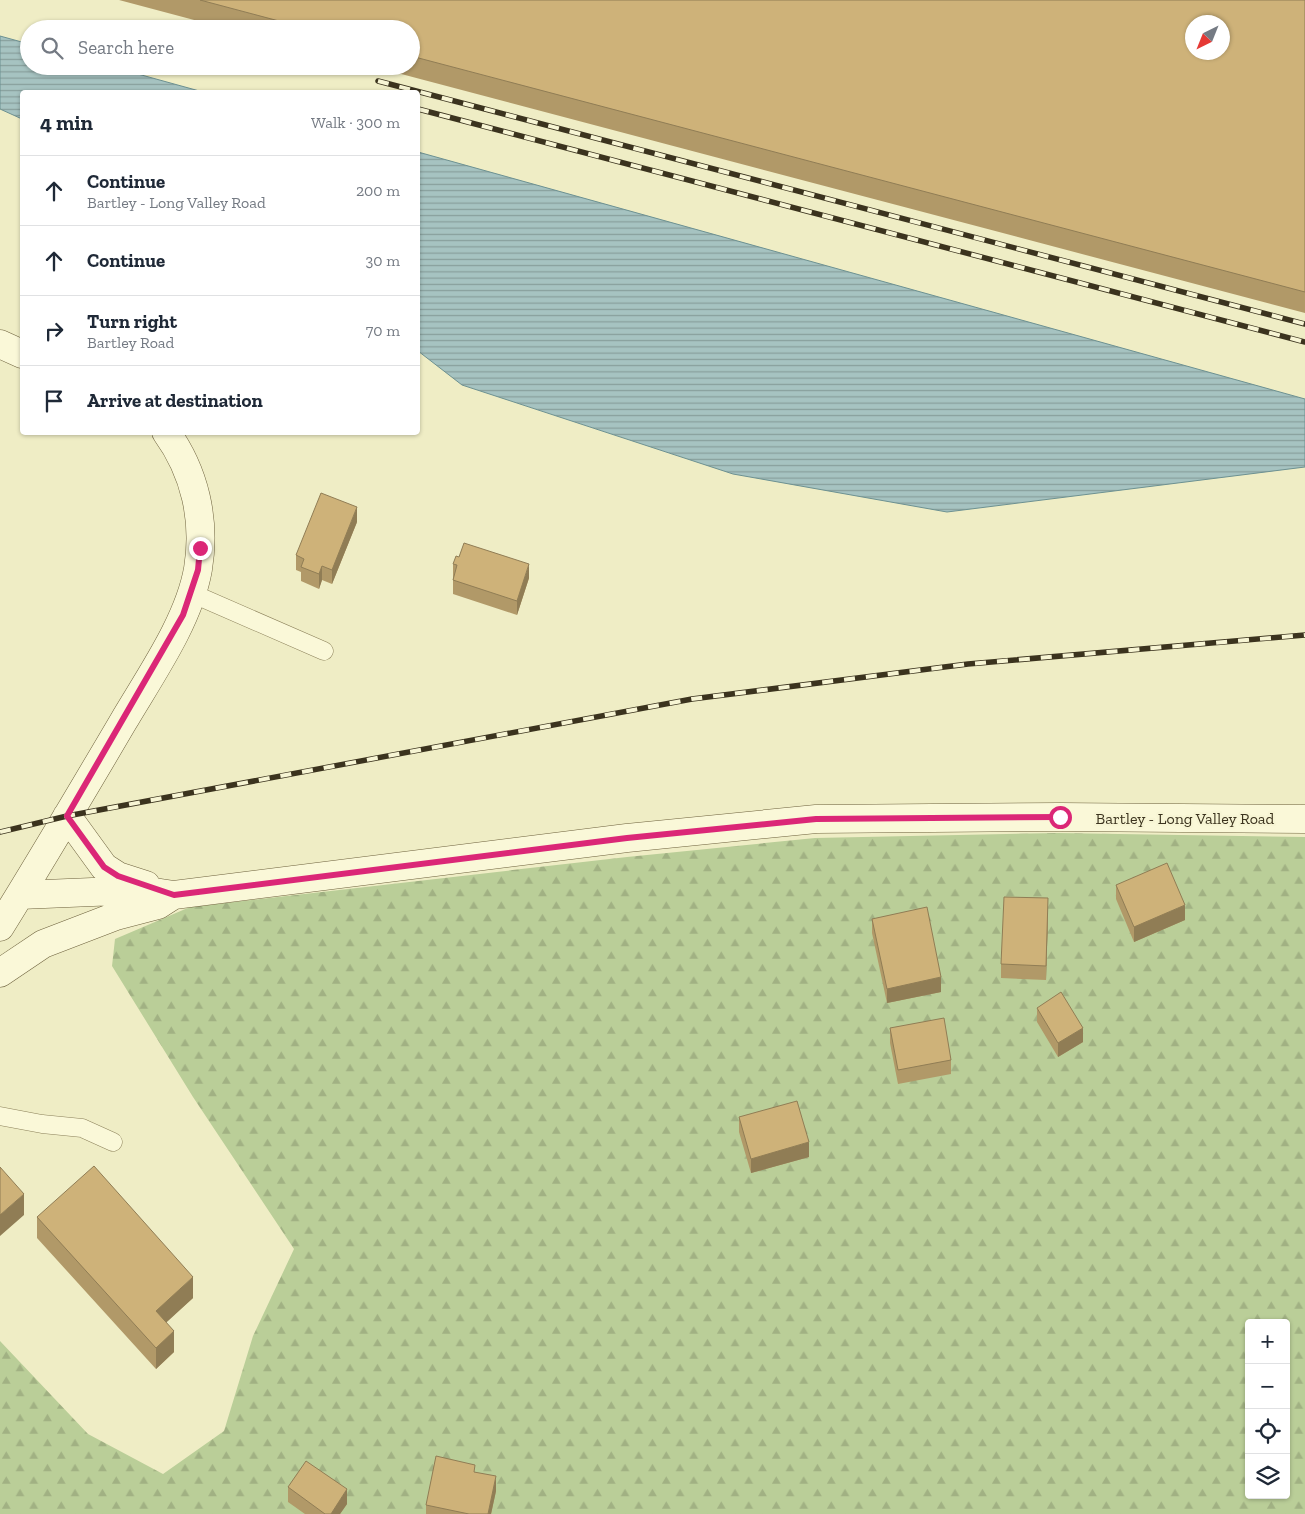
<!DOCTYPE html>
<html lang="en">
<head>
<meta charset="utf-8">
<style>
	body { margin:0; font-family:"Zilla Slab",serif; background:#f6f6f7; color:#1f2937 }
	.controls { position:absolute; right:15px; bottom:15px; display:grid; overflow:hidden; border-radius:5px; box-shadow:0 1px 4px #0004 }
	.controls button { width:45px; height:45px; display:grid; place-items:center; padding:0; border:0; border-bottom:1px solid #e0e1e3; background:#fff; color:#1f2937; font:25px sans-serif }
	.compass { position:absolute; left:1185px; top:15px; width:45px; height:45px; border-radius:50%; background:#fff; box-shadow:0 1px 4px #0004; rotate:223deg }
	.stop { position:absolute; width:15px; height:15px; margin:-11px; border:4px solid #db2777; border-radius:50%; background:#fff }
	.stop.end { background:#db2777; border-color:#fff; box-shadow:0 1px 5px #0008 }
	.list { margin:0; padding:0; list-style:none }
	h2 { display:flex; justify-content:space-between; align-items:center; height:65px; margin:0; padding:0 20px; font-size:21px }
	h2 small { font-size:16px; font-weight:400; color:#747a83 }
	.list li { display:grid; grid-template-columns:32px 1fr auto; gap:15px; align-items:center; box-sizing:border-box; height:70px; padding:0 20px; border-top:1px solid #e0e1e3 }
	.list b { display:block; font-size:19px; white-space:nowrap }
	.list p { margin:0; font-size:16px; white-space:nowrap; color:#747a83 }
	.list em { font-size:16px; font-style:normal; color:#747a83 }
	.icon { flex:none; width:28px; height:28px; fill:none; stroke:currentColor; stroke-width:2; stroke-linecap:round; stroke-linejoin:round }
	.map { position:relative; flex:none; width:1305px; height:1514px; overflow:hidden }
	.search { position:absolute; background:#fff; box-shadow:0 1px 4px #0004; left:20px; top:20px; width:400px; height:55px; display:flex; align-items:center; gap:12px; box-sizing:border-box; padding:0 18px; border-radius:28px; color:#747a83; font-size:19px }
	.panel { position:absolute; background:#fff; box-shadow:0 1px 4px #0004; left:20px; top:90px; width:400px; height:345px; border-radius:5px }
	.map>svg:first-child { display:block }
	.forest { fill:url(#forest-firs); fill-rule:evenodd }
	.water { fill:url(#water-rules); stroke:#6d9191 }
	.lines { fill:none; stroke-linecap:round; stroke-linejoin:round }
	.lane-casing { stroke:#8b805a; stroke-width:19 }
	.secondary-casing { stroke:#6d613d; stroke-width:29 }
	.lane { stroke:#faf8d8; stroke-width:18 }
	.secondary { stroke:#faf8d8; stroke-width:28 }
	.rail-casing { stroke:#3b331e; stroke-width:5.5 }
	.rail { stroke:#f7f5d4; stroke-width:4; stroke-dasharray:11; stroke-linecap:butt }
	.wall { fill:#b19968 }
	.shaded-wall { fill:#907d55 }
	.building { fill:#ceb279; stroke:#907d55; fill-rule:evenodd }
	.route { stroke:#db2777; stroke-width:6 }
	.labels { text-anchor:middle; stroke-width:4.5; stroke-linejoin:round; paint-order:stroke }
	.street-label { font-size:16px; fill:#3b331e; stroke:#f7f5d4 }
</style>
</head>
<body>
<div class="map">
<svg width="1305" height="1514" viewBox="0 0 1305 1514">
	<defs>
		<pattern id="forest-firs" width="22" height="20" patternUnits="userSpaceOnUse" patternTransform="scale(1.25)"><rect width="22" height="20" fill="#bace98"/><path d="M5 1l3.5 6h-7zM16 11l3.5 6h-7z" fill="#a1b183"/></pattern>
		<pattern id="water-rules" width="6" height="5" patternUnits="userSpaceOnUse" patternTransform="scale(1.25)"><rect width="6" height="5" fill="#a6c3c1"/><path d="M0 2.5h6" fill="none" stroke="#889f9c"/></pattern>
	</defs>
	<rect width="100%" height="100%" fill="#efedc5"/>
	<path class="forest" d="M 1058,833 L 1305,837 L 1305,1514 L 0,1514 L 0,1341 L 88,1434 L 163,1474 L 224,1431 L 253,1336 L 294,1249 L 193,1097 L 112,966 L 115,939 L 190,907 L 627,857 L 815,838 ZM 1249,1323 L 1286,1323 L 1286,1495 L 1249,1495 Z"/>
	<path class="water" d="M 0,36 L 29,44 L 29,66 L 109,66 L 203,92 L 22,92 L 22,119 L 0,109 Z
		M 418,152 L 1305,399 L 1305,467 L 947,512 L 733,474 L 462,385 L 418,351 Z"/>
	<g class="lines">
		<g class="lane-casing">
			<path id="lane" d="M 191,593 L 324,651
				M 0,1116 L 42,1124 L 82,1128 L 113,1142"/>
		</g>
		<g class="secondary-casing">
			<path id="secondary" d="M 0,344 L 22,354
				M 67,816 L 104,867 L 118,876 L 146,885
				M 20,895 L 141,890 L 174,895 L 627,838 L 816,819 L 1060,817 L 1305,819
				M 0,927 C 42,859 83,790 123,722 C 150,676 189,621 198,569 C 206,520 195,472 166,432
				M 0,973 L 43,944 L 116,916 L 158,905 L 172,896"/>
		</g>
		<use href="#lane" class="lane"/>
		<use href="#secondary" class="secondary"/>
		<g class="rail-casing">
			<path id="rail" d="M 378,81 L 1305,324
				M 418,109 L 1305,342
				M 0,832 L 67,816 L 692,699 L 968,664 L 1305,635"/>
		</g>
		<use href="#rail" class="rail"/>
	</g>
	<path class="wall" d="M 119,0 L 1305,0 L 1305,313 L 371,66 L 411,66 L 411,29 L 228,29 Z
		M 357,522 L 332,584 L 322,580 L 319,589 L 301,581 L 301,572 L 296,570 L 296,555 Z
		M 453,564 L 529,578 L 517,615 L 453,594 Z
		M 1116,885 L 1185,920 L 1134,942 L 1116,899 Z
		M 1048,913 L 1046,980 L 1001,978 L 1001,964 Z
		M 872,919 L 941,992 L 887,1003 L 872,933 Z
		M 1037,1008 L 1083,1042 L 1058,1057 L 1037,1022 Z
		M 890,1028 L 951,1060 L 951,1074 L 898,1084 L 890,1043 Z
		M 739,1117 L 809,1157 L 751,1173 L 739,1132 Z
		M 37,1217 L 193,1298 L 166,1322 L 174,1352 L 156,1369 L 37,1238 Z
		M 475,1472 L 496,1491 L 491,1514 L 426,1514 L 426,1505 Z
		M 288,1487 L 347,1504 L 340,1514 L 305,1514 L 288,1502 Z"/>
	<path class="shaded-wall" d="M 357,507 L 357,522 L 332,584 L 332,570 Z
		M 529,564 L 529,578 L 517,615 L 517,601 Z
		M 322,566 L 322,580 L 319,589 L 319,574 Z
		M 1048,898 L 1048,913 L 1046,980 L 1046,966 Z
		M 1185,905 L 1185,920 L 1134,942 L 1134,927 Z
		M 941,977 L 941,992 L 887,1003 L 887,989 Z
		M 1083,1028 L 1083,1042 L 1058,1057 L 1058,1043 Z
		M 809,1142 L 809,1157 L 751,1173 L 751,1159 Z
		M 24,1194 L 24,1215 L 0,1236 L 0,1215 Z
		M 193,1277 L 193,1298 L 156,1332 L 156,1311 Z
		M 174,1331 L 174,1352 L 156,1369 L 156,1348 Z
		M 496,1476 L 496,1491 L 491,1514 L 488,1514 Z
		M 347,1489 L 347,1504 L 340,1514 L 331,1514 Z"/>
	<path class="building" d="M 200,0 L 1305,0 L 1305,292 L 411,56 L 411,29 L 309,29 ZM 1192,22 L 1222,22 L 1222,52 L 1192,52 Z
		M 321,493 L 357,507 L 332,570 L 322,566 L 319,574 L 301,567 L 304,559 L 296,555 Z
		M 464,543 L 529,564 L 517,601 L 453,580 L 457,565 L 453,564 L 456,556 L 459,557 Z
		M 1167,863 L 1185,905 L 1134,927 L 1116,885 Z
		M 1004,897 L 1048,898 L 1046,966 L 1001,964 Z
		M 927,907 L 941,977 L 887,989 L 872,919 Z
		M 1061,992 L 1083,1028 L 1058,1043 L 1037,1008 Z
		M 944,1018 L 951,1060 L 898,1070 L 890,1028 Z
		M 797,1101 L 809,1142 L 751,1159 L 739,1117 Z
		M 94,1166 L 193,1277 L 156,1311 L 174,1331 L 156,1348 L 37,1217 Z
		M 0,1167 L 24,1194 L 0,1215 Z
		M 436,1456 L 475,1465 L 474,1472 L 496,1476 L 488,1514 L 469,1514 L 426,1505 Z
		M 306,1461 L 347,1489 L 331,1514 L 325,1514 L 288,1487 Z"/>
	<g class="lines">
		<path class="route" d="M 200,548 L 198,570 L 183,615 L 67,816 L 104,867 L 118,876 L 174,895 L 627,838 L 816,819 L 1060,817"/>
	</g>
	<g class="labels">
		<g class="street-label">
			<text x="1185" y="824">Bartley - Long Valley Road</text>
		</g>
	</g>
</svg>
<div class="controls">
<button>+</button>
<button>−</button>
<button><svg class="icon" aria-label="locate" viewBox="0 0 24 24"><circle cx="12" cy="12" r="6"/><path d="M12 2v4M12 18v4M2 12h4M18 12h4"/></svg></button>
<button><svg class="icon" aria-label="layers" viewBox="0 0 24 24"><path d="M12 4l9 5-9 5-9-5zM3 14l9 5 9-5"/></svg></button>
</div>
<svg class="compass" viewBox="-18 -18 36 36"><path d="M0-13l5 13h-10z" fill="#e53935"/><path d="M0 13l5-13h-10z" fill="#747a83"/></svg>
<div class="stop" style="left:1060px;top:817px"></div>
<div class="stop end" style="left:200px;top:548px"></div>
<div class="search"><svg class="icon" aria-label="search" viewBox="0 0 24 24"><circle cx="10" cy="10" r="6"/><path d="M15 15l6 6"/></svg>Search here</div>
<section class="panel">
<h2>4 min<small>Walk · 300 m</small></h2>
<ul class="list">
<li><svg class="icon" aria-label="ahead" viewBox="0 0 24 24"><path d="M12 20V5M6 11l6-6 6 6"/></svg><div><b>Continue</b><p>Bartley - Long Valley Road</p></div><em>200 m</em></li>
<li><svg class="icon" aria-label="ahead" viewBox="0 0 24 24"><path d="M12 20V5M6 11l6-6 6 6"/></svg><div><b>Continue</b></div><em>30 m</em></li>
<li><svg class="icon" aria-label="right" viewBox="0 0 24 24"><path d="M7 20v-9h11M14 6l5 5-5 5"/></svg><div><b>Turn right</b><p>Bartley Road</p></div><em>70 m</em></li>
<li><svg class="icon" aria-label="arrive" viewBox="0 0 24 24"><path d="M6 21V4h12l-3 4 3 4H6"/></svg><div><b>Arrive at destination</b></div></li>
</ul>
</section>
</div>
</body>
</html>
